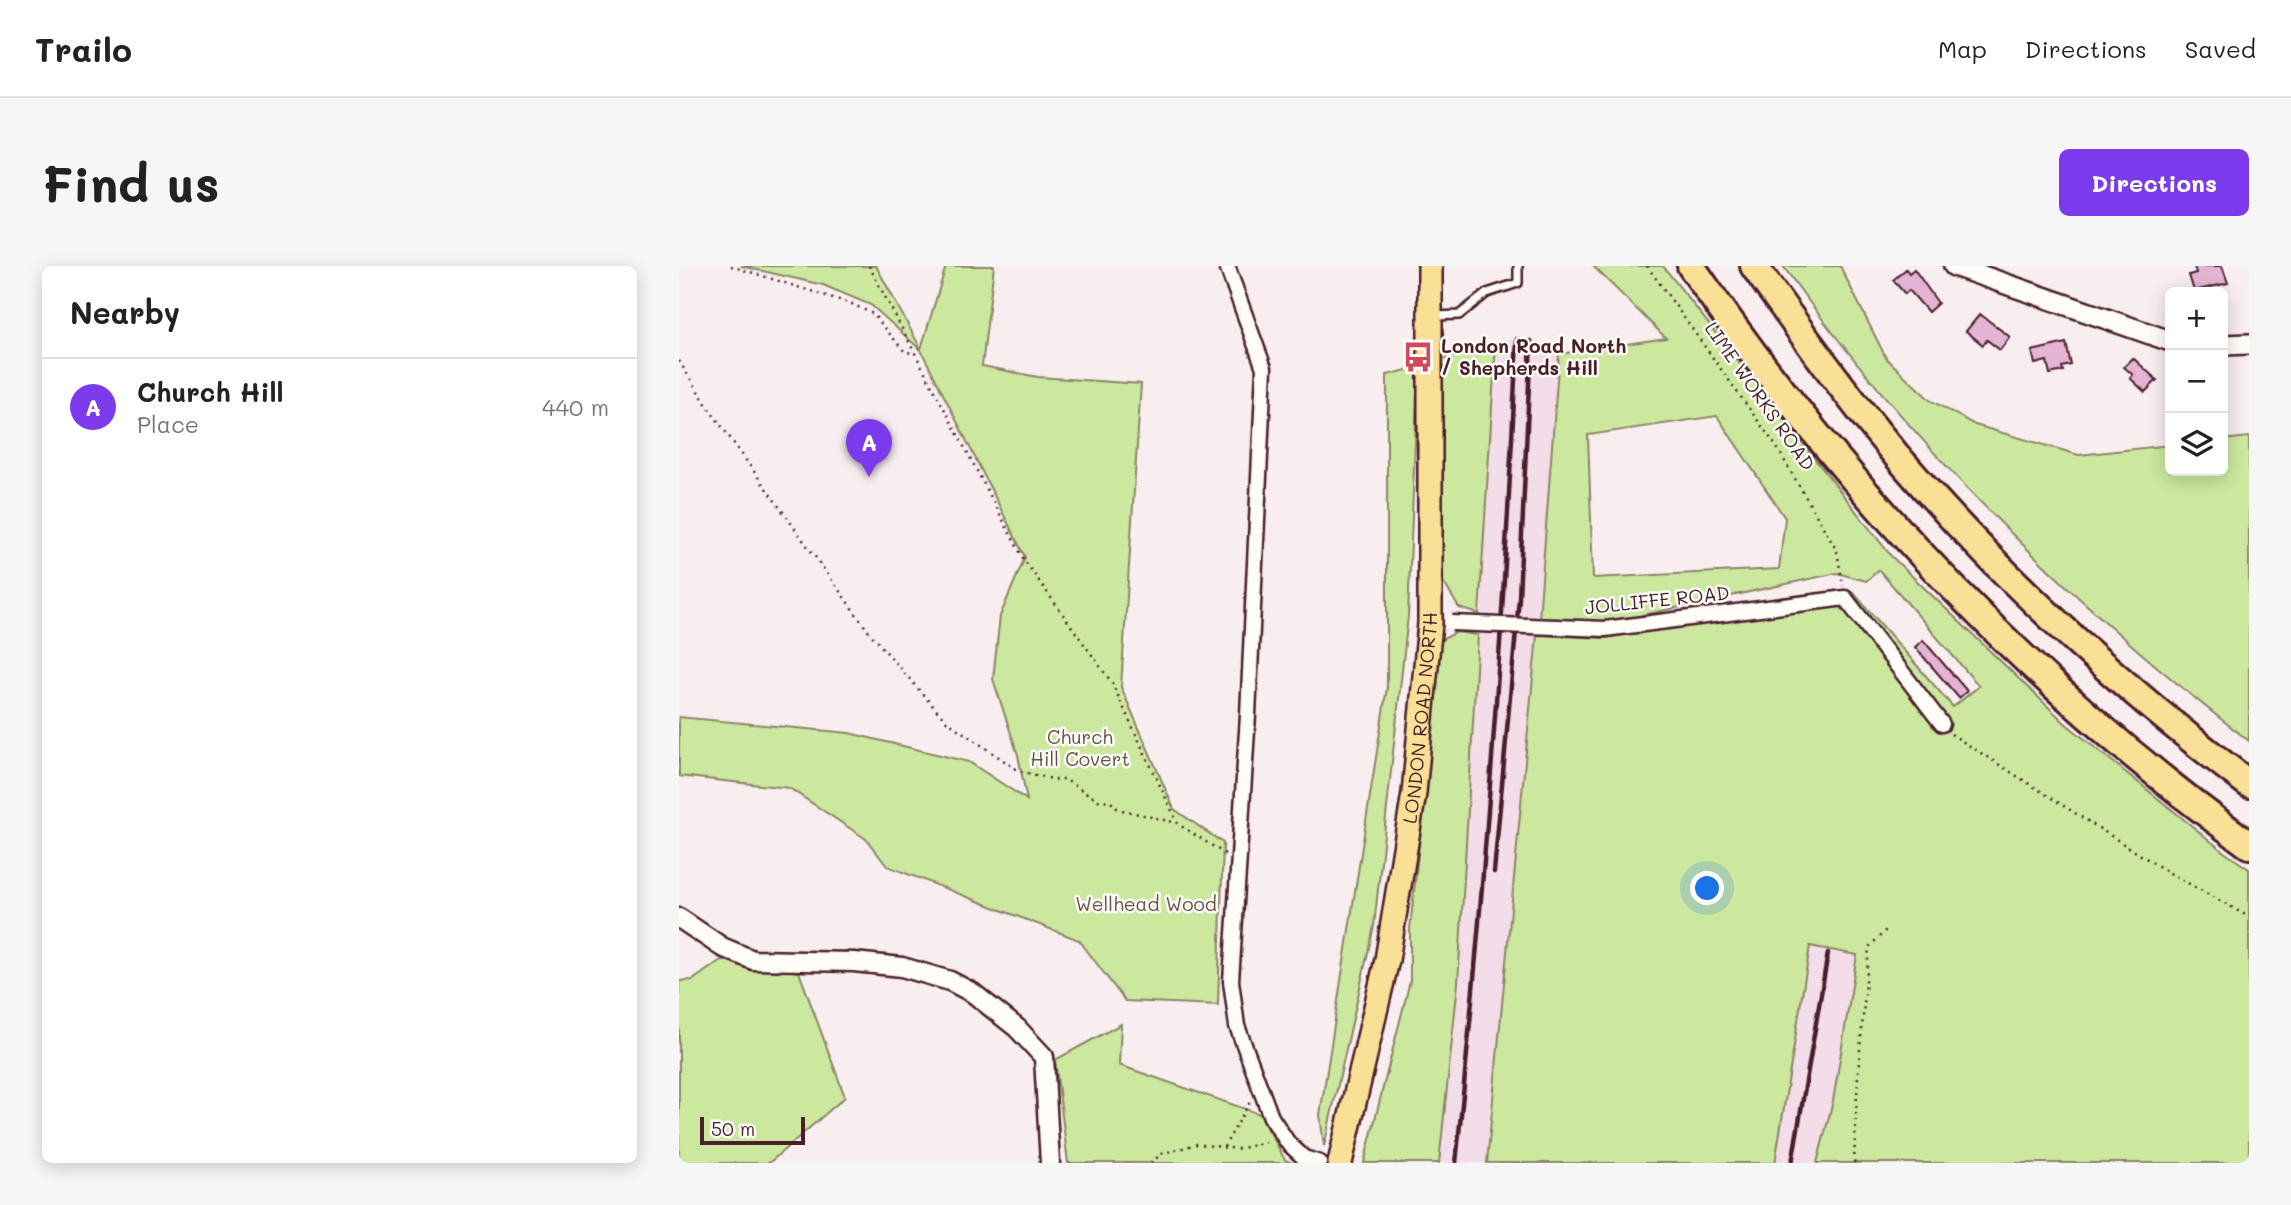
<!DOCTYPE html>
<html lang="en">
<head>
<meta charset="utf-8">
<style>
	body { margin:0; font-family:Mali,sans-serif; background:#f6f6f6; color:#222 }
	.controls { position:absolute; right:21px; top:21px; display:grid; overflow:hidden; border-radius:10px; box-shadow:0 4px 18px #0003 }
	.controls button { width:63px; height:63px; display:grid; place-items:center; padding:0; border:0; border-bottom:2px solid #e0e0e0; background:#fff; color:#222; font:35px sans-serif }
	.scale { position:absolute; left:21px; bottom:18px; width:105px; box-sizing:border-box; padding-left:7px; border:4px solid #4a1f2b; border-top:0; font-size:19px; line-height:24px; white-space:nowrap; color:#4a1f2b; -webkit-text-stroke:5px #fdfcf7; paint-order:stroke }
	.you { position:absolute; left:1029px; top:623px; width:24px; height:24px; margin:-18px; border:5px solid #fff; border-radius:50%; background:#1a73e8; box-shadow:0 0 0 10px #1a73e833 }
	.badge { display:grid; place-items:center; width:46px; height:46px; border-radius:50%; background:#7c3aed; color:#fff; font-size:23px; font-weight:700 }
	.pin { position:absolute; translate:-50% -58px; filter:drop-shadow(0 2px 4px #0008) }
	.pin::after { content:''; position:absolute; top:37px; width:24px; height:21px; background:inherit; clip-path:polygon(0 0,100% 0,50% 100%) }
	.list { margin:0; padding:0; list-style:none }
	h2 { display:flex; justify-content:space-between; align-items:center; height:91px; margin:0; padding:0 28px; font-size:30px }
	h2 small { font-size:23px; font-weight:400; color:#767676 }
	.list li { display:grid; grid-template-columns:46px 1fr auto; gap:21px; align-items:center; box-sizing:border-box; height:98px; padding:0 28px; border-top:2px solid #e0e0e0 }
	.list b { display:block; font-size:26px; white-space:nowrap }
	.list p { margin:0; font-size:23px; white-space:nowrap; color:#767676 }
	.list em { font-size:23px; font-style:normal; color:#767676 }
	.icon { flex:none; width:38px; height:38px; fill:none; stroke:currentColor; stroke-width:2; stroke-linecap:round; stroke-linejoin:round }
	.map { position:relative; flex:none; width:1570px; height:897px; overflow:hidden; border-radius:10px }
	header { display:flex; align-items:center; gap:42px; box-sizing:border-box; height:98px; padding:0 35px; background:#fff; border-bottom:2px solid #e0e0e0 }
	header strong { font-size:33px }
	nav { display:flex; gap:38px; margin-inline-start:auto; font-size:24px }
	.intro { display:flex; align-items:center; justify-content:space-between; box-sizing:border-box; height:168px; padding:0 42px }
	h1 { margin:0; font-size:49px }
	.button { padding:18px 32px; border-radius:10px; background:#7c3aed; color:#fff; font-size:24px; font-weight:700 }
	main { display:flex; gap:42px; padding:0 42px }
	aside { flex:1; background:#fff; border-radius:10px; box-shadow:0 4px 18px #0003 }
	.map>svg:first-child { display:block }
	.built { fill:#f2dde8 }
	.green { fill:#cce89f; stroke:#8b8465; stroke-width:2; fill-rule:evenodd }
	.building { fill:#e5b4d4; stroke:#4a1f2b; stroke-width:2 }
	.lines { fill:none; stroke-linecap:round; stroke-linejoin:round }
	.service-casing { stroke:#4a1f2b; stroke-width:12 }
	.minor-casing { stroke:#4a1f2b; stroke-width:19 }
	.tertiary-casing { stroke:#4a1f2b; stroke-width:23 }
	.secondary-casing { stroke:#4a1f2b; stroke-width:24 }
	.primary-casing { stroke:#4a1f2b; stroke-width:28 }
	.motorway-casing { stroke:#4a1f2b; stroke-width:32 }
	.path { stroke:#4a1f2b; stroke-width:2.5; stroke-dasharray:2 5; stroke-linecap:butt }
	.service { stroke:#fdfcf7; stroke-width:7 }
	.minor { stroke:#fdfcf7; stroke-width:14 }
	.tertiary { stroke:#fdfcf7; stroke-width:18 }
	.secondary { stroke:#fdfcf7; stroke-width:19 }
	.primary { stroke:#fadf96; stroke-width:23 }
	.motorway { stroke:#fadf96; stroke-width:26 }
	.rail { stroke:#4a1f2b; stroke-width:4.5 }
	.minor-bridge-casing { stroke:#4a1f2b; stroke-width:19; stroke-linecap:butt }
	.minor-bridge { stroke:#fdfcf7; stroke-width:14 }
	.labels { text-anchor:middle; stroke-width:5; stroke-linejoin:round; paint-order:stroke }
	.poi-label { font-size:19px; font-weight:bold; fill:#4a1f2b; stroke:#fdfcf7; text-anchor:start }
	.street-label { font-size:19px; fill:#4a1f2b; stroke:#fdfcf7 }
	.park-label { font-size:19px; fill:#6a5148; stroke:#fdfcf7 }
</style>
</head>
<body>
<header>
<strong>Trailo</strong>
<nav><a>Map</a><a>Directions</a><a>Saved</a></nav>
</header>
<div class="intro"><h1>Find us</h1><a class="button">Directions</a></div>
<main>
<aside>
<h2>Nearby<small></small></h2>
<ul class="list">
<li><span class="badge">A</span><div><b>Church Hill</b><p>Place</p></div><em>440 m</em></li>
</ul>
</aside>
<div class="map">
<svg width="1570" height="897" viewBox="0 0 1570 897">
	<rect width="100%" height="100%" fill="#f8eef0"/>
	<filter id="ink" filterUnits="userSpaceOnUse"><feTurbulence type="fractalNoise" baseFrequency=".0143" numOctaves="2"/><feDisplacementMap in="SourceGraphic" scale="14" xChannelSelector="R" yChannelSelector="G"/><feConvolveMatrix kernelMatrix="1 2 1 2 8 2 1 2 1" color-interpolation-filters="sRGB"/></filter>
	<g filter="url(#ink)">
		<path class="built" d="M 838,71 L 867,77 L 880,88 L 856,406 L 808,897 L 760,897 L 779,717 L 817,77 Z
			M 1130,680 L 1178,689 L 1154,835 L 1138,897 L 1096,897 Z"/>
		<path class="green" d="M 62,0 L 197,0 L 242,83 L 267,0 L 315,0 L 303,100 L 359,111 L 462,118 L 442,421 L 495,543 L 544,577 L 539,739 L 446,735 L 400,674 L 208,600 L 187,573 L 110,522 L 0,510 L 0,451 L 170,467 L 290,496 L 348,534 L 339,489 L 314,413 L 321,350 L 346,291 L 242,84 L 192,39 L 144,19 Z
			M 914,0 L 984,0 L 1213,291 L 1386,457 L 1545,586 L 1570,603 L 1570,897 L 1138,897 L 1154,835 L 1178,689 L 1131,680 L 1096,897 L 808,897 L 858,369 L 928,372 L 1154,327 L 1174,326 L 1274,441 L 1300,420 L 1200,304 L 1187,315 L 1158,307 L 927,357 L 860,353 L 880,88 L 987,72 ZM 1038,150 L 1106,252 L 1100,303 L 914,312 L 909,169 Z
			M 1104,0 L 1161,0 L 1207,92 L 1251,134 L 1296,159 L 1400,189 L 1491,179 L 1491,205 L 1544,205 L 1544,174 L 1570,171 L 1570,475 C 1394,339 1234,182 1104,0 Z
			M 817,77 L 800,348 L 780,342 L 762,312 L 764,93 Z
			M 739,101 L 729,350 L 695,660 L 645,880 L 641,849 L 708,421 L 708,109 Z
			M 778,366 L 799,369 L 779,717 L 760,897 L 685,897 L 731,715 L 731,663 L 762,374 Z
			M 42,694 L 120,706 L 166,831 L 90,897 L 0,897 L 0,715 L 14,714 Z
			M 442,758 L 440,799 L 581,848 L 606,894 L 613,897 L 389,897 L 376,794 Z"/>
		<path class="building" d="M 1515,0 L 1543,0 L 1549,17 L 1515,25 L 1510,9 L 1517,7 Z
			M 1227,3 L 1230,7 L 1235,3 L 1259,37 L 1249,46 L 1230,24 L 1226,28 L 1214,14 Z
			M 1301,48 L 1331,71 L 1321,84 L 1308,74 L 1304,79 L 1287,65 Z
			M 1387,77 L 1392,99 L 1383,101 L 1384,105 L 1371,108 L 1368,95 L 1356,98 L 1353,85 Z
			M 1454,92 L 1478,114 L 1466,126 L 1451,112 L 1454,109 L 1445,101 Z
			M 1244,374 L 1288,425 L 1280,432 L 1236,381 Z"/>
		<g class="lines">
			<g class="service-casing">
				<path id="service" d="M 756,50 L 780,49 L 808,27 L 839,17 L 839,0"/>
			</g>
			<g class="minor-casing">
				<path id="minor" d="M 548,0 L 585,102 L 569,449 L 552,715 L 558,760 L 592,851 L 609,877 L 625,892 L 641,897
					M 877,361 L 926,363 L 1166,332 L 1263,458"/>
			</g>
			<g class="tertiary-casing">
				<path id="tertiary" d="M 0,652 L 43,681 L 74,694 L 175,696 L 223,701 L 271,715 L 294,727 L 338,762 L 365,791 L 371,897"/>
			</g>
			<g class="secondary-casing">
				<path id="secondary" d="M 1275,0 L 1491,75
					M 1544,79 L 1570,78"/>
			</g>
			<g class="primary-casing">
				<g id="primary">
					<path id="s1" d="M 661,897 L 708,694 L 735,527 L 751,357 L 751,0"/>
				</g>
			</g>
			<g class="motorway-casing">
				<path id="motorway" d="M 1012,0 C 1165,224 1351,419 1570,579
					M 1075,0 C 1121,65 1167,129 1218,190 C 1322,312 1442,421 1570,518"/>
			</g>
			<path class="path" d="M 52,0 L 173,38 L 194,48 L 226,86 L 236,87
				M 190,0 L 345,294 L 433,417 L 499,558 L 546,588
				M 968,0 L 1097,180 L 1158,285 L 1164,320
				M 0,95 L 31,144 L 190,366 L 266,454 L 340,505 L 377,514 L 385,513 L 419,534 L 431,535 L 439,543 L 498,557
				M 1272,468 L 1487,605 L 1570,651
				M 545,881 L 571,836
				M 472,897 L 482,888 L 518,878 L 559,883 L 591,875
				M 1175,897 L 1179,807 L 1190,681 L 1210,661"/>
			<use href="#service" class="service"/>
			<use href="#minor" class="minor"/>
			<use href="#tertiary" class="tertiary"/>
			<use href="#secondary" class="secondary"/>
			<use href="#primary" class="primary"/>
			<use href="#motorway" class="motorway"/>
			<path class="rail" d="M 815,606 L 840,332 L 852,75
				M 777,897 C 806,623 825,349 838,73
				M 1113,897 L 1149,687"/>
			<g class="minor-bridge-casing">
				<path id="minor-bridge" d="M 773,357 L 877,361"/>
			</g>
			<use href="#minor-bridge" class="minor-bridge"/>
		</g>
	</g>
	<defs>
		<g id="bus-bare" transform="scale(2.415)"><path d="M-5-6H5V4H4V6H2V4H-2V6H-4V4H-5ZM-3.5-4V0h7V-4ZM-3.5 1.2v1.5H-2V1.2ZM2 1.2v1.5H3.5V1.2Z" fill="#d1495b" stroke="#fdfcf7" stroke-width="2.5" paint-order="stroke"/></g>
	</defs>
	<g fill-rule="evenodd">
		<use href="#bus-bare" x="739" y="91"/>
	</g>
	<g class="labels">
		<g class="poi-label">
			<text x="762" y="87">London Road North<tspan x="762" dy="22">/ Shepherds Hill</tspan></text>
		</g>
		<g class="street-label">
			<text transform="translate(1081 130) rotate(55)" y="7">LIME WORKS ROAD</text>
			<text transform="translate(978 334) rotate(-6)" y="7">JOLLIFFE ROAD</text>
			<text dy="7" stroke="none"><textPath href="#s1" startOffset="453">LONDON ROAD NORTH</textPath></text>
		</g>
		<g class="park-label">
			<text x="401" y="478">Church<tspan x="401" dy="22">Hill Covert</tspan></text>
			<text x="467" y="645">Wellhead Wood</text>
		</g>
	</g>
</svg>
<div class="controls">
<button>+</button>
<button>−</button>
<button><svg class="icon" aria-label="layers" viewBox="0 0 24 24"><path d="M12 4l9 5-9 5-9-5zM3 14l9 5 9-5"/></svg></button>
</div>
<div class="scale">50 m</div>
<div class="you"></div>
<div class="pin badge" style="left:190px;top:211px">A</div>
</div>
</main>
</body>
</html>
